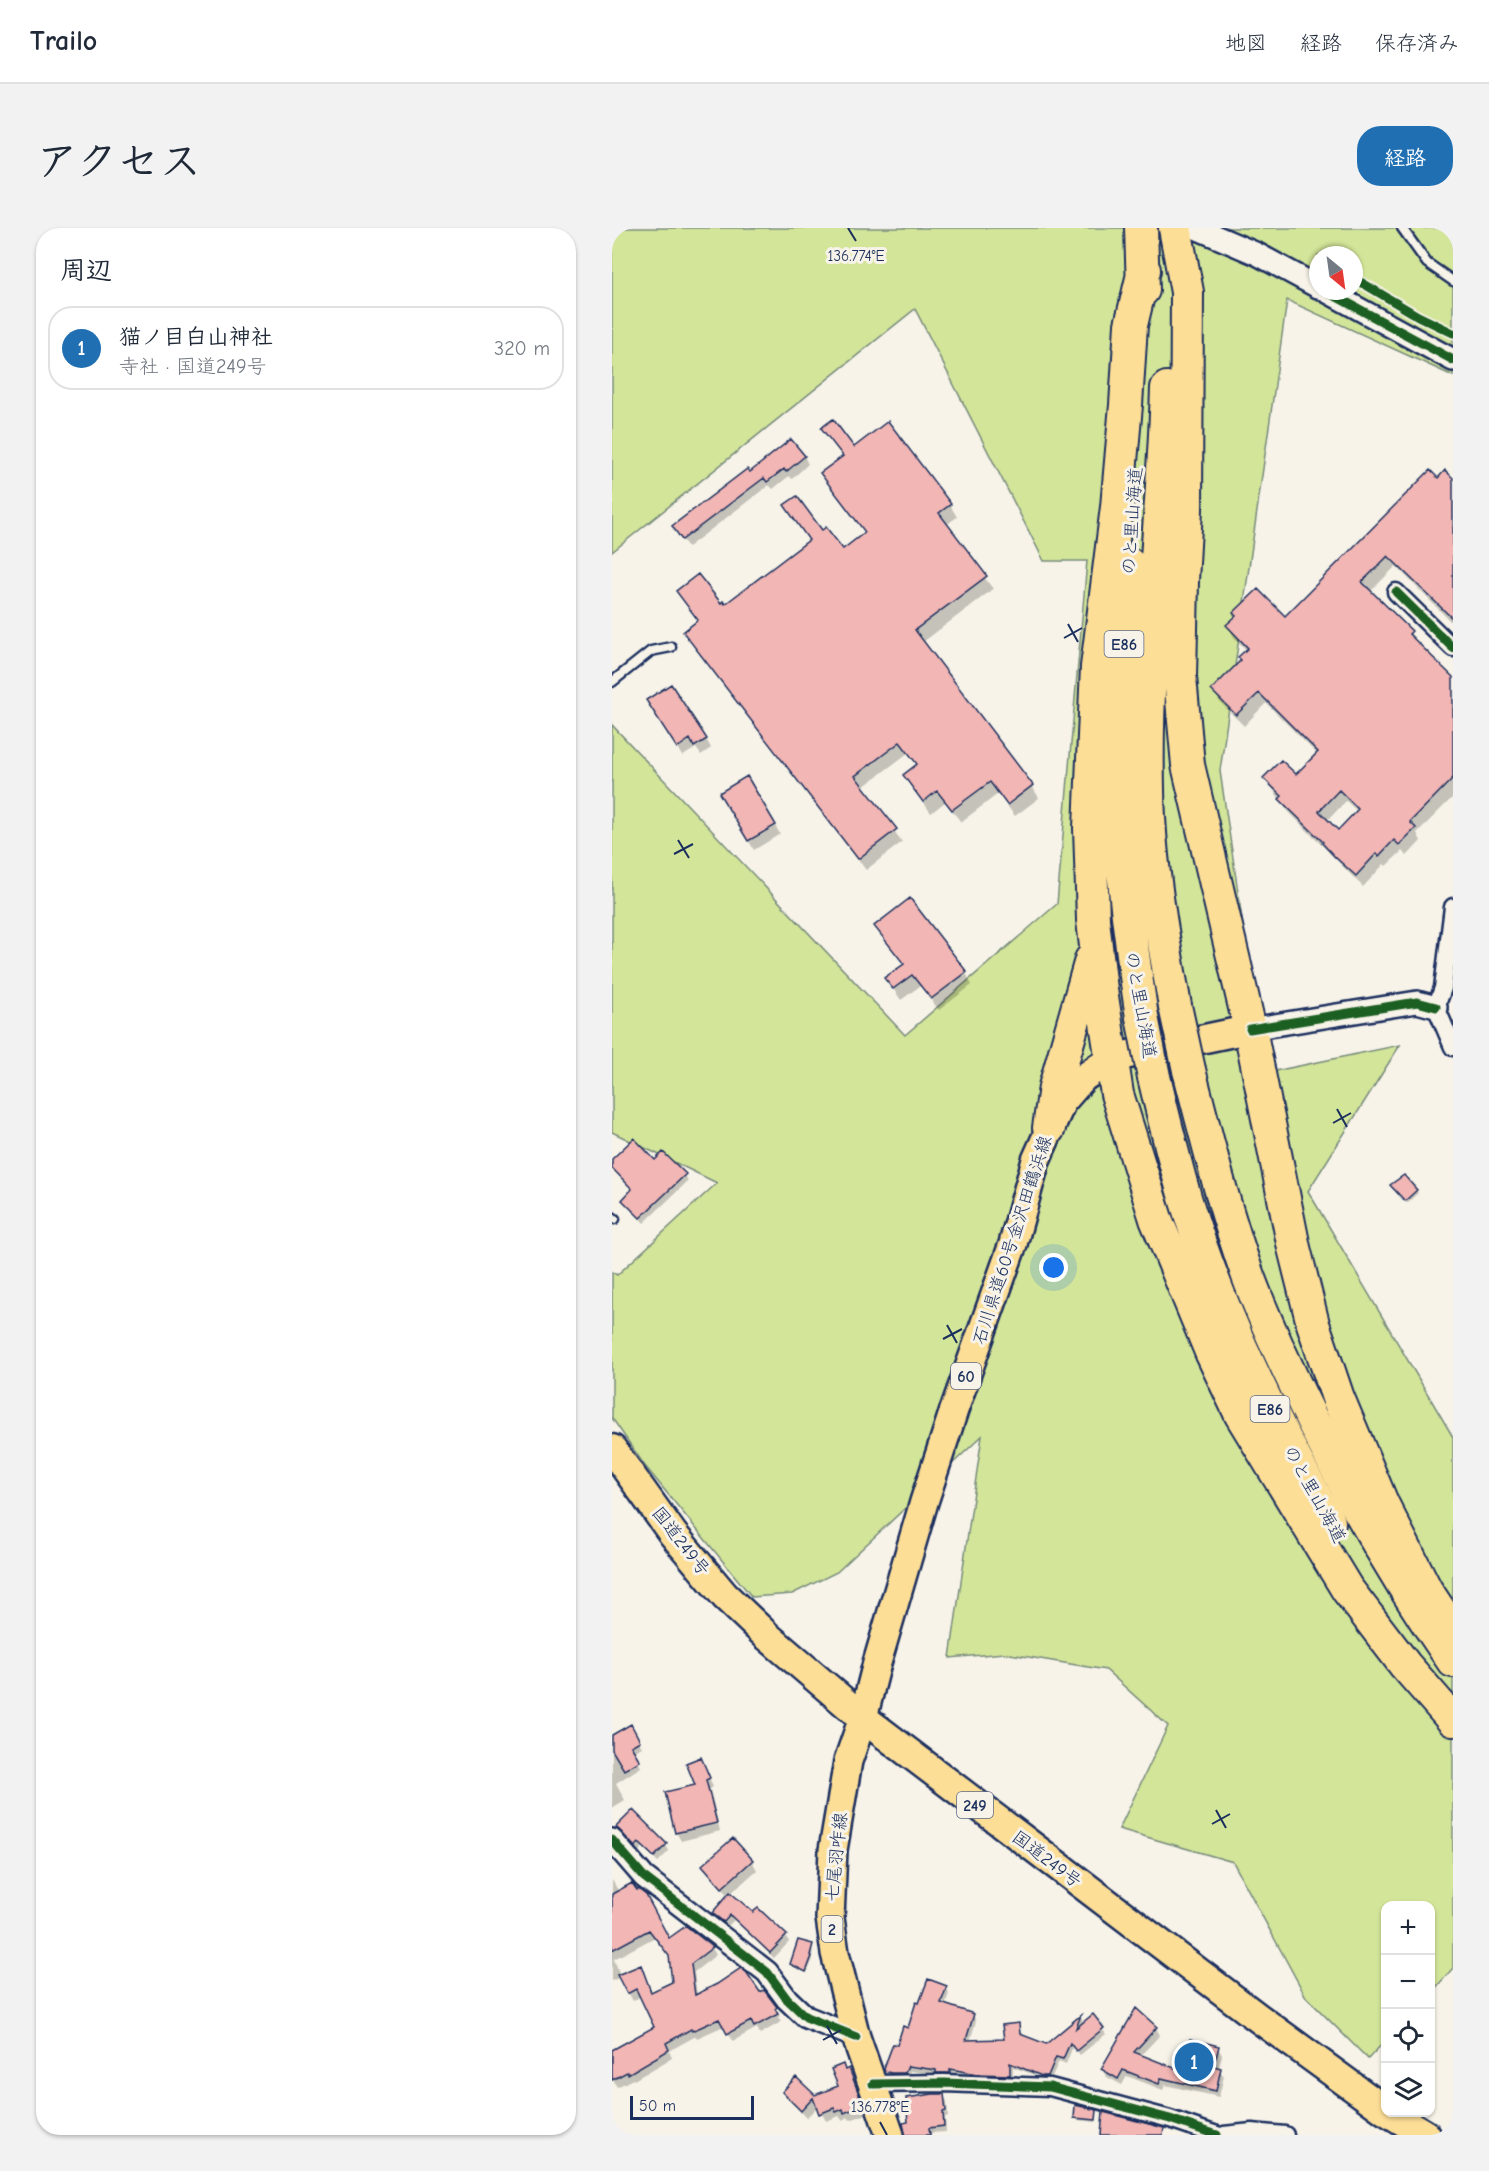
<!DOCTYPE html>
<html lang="ja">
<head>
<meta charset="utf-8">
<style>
	body { margin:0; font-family:"Comic Neue","Klee One",sans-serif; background:#f2f2f3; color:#1f2937 }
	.controls { position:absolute; right:18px; bottom:18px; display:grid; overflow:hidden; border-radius:12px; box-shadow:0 2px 4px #0004 }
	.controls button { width:54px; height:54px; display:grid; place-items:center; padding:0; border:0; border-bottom:2px solid #e0e1e3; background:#fff; color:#1f2937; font:30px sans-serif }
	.compass { position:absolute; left:697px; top:18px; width:54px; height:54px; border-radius:50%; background:#fff; box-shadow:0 2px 4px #0004; rotate:151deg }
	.scale { position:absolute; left:18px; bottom:15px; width:124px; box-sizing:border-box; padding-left:6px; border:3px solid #1b2f5e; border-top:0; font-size:16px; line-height:21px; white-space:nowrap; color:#1b2f5e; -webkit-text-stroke:4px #f7f3e8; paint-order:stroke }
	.you { position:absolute; left:442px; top:1040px; width:21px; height:21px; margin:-15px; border:4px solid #fff; border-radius:50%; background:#1a73e8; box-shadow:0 0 0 9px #1a73e833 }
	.badge { display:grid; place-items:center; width:39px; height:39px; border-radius:50%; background:#1f6fb2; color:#fff; font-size:20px; font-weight:700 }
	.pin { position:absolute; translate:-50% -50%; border:3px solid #fff; box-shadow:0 2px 6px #0006 }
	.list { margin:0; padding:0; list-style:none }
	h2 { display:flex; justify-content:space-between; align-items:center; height:78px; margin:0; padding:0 24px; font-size:26px }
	h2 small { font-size:20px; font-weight:400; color:#747a83 }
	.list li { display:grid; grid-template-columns:39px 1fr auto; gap:18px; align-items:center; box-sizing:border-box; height:84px; margin:0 12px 12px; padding:0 12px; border:2px solid #e0e1e3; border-radius:24px }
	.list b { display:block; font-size:22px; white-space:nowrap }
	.list p { margin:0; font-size:20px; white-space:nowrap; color:#747a83 }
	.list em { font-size:20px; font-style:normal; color:#747a83 }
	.icon { flex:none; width:33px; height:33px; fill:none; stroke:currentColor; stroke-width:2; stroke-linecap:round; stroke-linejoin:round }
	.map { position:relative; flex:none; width:841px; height:1907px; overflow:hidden; border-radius:24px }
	header { display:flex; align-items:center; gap:36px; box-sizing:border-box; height:84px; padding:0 30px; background:#fff; border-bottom:2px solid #e0e1e3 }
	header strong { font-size:28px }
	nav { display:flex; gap:33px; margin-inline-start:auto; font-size:21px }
	.intro { display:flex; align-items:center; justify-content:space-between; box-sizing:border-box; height:144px; padding:0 36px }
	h1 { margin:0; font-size:42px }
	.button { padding:15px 27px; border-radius:24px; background:#1f6fb2; color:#fff; font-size:21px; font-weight:700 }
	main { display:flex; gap:36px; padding:0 36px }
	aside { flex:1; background:#fff; border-radius:24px; box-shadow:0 2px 4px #0004 }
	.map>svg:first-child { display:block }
	.green { fill:#d3e599; stroke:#778a7c; stroke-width:1.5; fill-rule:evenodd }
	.shadow { fill:#0003; fill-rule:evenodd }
	.building { fill:#f2b6b4; stroke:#1b2f5e; stroke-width:1.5; fill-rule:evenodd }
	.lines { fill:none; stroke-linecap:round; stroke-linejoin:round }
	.service-casing { stroke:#1b2f5e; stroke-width:13 }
	.minor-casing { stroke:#1b2f5e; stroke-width:21 }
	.tertiary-casing { stroke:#1b2f5e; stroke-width:26 }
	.primary-casing { stroke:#1b2f5e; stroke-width:32 }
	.trunk-casing { stroke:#1b2f5e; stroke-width:33 }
	.motorway-casing { stroke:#1b2f5e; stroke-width:36 }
	.service { stroke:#f7f3e8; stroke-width:8 }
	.minor { stroke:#f7f3e8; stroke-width:16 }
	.tertiary { stroke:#f7f3e8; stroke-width:21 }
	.primary { stroke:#fdde96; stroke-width:27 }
	.trunk { stroke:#fdde96; stroke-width:28 }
	.motorway { stroke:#fdde96; stroke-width:32 }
	.motorway-bridge-casing { stroke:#1b2f5e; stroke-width:36; stroke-linecap:butt }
	.motorway-bridge { stroke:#fdde96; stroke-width:32 }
	.cycleway-casing { stroke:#f7f3e8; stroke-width:13 }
	.cycleway { stroke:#1b5e20; stroke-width:9 }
	.ticks { fill:none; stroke:#1b2f5e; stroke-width:2 }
	.labels { text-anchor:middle; stroke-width:6; stroke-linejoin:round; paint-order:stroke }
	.shield { fill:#f7f3e8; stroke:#5d6a87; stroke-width:1.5 }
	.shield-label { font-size:16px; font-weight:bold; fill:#1b2f5e }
	.street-label { font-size:18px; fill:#1b2f5e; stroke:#f7f3e8 }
	.ticks-label { font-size:15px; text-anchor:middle; fill:#1b2f5e; stroke:#f7f3e8; stroke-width:6; stroke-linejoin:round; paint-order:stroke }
</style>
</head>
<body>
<header>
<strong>Trailo</strong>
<nav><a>地図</a><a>経路</a><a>保存済み</a></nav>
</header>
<div class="intro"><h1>アクセス</h1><a class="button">経路</a></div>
<main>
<aside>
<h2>周辺<small></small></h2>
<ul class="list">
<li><span class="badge">1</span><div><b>猫ノ目白山神社</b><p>寺社 · 国道249号</p></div><em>320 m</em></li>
</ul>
</aside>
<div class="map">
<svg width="841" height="1907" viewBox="0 0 841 1907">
	<rect width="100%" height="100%" fill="#f7f3e8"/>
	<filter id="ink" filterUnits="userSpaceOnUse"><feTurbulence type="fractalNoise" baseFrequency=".0167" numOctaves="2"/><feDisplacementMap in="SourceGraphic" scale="12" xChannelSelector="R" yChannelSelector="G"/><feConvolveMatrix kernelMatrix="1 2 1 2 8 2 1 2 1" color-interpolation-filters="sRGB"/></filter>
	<g filter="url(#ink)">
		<path class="green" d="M 0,0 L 841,0 L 841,148 L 675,72 L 608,543 L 653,845 L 788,817 L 696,963 L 841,1209 L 841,1740 L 819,1765 L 818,1678 L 774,1678 L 773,1813 L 756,1831 L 694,1769 L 621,1634 L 507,1601 L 556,1498 L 494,1442 L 392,1425 L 338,1430 L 370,1208 L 225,1344 L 180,1366 L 140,1369 L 33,1238 L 0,1190 L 0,1044 L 5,1047 L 105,955 L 0,904 L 0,497 L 293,807 L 445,676 L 475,333 L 432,333 L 303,81 L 0,324 ZM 706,27 L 742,27 L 742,63 L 706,63 Z"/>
		<path class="shadow" d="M 211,201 L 242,221 L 338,277 L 345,289 L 334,297 L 381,361 L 311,414 L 420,558 L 427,570 L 403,588 L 386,566 L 349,594 L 333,574 L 319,585 L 293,548 L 306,538 L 296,525 L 251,559 L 290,614 L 254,642 L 80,416 L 73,404 L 87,393 L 66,364 L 112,378 L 198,313 L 174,278 L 231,323 L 254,305 L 210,245 L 231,229 Z
			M 192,228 L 196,236 L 180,251 L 177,248 L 161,261 L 157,257 L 76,319 L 66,306 L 138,246 Z
			M 826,252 L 841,252 L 841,396 L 784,338 L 758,364 L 798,404 L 804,414 L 841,450 L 841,569 L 805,605 L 809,613 L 795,628 L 790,623 L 774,638 L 772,636 L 751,659 L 676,583 L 653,550 L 684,548 L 705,526 L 654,475 L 632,498 L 608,474 L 601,463 L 630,433 L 635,423 L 622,409 L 616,398 L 673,390 ZM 734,573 L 746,584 L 726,604 L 715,593 Z
			M 41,482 L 94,511 L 99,520 L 89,527 L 84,520 L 71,528 Z
			M 134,550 L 168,606 L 142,622 L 109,565 Z
			M 264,698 L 354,745 L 360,757 L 327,782 L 308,758 L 289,772 L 274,750 L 292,737 Z
			M 0,933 L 43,934 L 73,947 L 76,953 L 32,995 L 11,972 L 21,963 L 1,941 Z
			M 781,960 L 804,962 L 806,965 L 795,975 Z
			M 18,1498 L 30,1519 L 21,1524 L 29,1539 L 4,1555 L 13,1572 L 0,1580 L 0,1509 Z
			M 93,1539 L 101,1559 L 98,1561 L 108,1603 L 69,1613 L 64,1604 Z
			M 6,1599 L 54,1617 L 57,1623 L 46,1634 L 31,1619 L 27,1624 Z
			M 140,1633 L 145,1642 L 118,1666 L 142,1686 L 174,1708 L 177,1714 L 162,1730 L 122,1692 L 115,1699 L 105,1691 L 101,1685 L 116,1668 L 92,1637 Z
			M 0,1652 L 7,1664 L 57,1712 L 100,1720 L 104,1727 L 82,1744 L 85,1767 L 147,1766 L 152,1764 L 168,1788 L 166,1789 L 169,1794 L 148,1806 L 145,1800 L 121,1813 L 112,1798 L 85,1810 L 84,1808 L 57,1823 L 60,1830 L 22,1852 L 21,1851 L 5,1859 L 0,1851 L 0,1824 L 44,1799 L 29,1768 L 21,1773 L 8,1749 L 0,1753 ZM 43,1709 L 59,1730 L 62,1755 L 40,1765 L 28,1739 L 8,1747 L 2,1731 Z
			M 200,1717 L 201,1731 L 195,1745 L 181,1738 L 179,1736 Z
			M 334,1759 L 337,1765 L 333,1778 L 361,1787 L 364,1793 L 358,1813 L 394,1813 L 406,1797 L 410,1808 L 434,1817 L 469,1789 L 472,1795 L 481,1788 L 494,1806 L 468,1827 L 461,1818 L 454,1836 L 447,1833 L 438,1853 L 401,1839 L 401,1852 L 369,1851 L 341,1846 L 340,1850 L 328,1850 L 327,1847 L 298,1843 L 296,1850 L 277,1848 L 273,1840 L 297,1802 L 308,1777 Z
			M 544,1800 L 548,1807 L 528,1828 L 571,1845 L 606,1820 L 610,1827 L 606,1841 L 612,1848 L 607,1869 L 553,1857 L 551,1862 L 515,1848 L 510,1857 L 495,1849 L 491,1841 Z
			M 237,1842 L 255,1886 L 238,1892 L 236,1889 L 230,1892 L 227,1888 L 214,1893 L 206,1878 L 194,1890 L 177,1872 L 172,1864 L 203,1869 L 228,1859 L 233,1843 Z
			M 331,1867 L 335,1873 L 336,1889 L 333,1889 L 334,1904 L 319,1905 L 319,1907 L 295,1907 L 297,1896 Z
			M 484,1884 L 484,1894 L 465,1892 L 463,1889 Z"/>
		<path class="building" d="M 221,191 L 242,219 L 276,193 L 339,276 L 327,285 L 375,348 L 303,402 L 421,557 L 395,577 L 378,554 L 340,582 L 325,563 L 311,574 L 291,547 L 305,536 L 288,514 L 243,548 L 285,601 L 246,631 L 71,404 L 86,392 L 64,363 L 86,346 L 109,375 L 111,373 L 113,376 L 197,312 L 172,277 L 185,268 L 210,302 L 214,299 L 231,321 L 253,304 L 208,245 L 231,228 L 209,200 Z
			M 179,211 L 193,228 L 174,244 L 172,241 L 155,254 L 152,250 L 70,312 L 60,298 L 135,241 L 138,244 Z
			M 818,242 L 826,250 L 833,242 L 841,250 L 841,391 L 776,328 L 750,354 L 800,403 L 797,406 L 841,449 L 841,550 L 798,594 L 804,600 L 787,617 L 782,612 L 767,628 L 765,625 L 744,648 L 723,629 L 710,615 L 711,614 L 667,571 L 670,568 L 651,550 L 669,532 L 684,546 L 706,524 L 647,465 L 624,487 L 599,462 L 629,432 L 626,429 L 636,420 L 614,397 L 624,388 L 621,385 L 646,361 L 673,388 ZM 727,562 L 746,581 L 726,602 L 707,583 Z
			M 59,456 L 95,511 L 82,519 L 78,511 L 65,520 L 34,472 Z
			M 135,548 L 164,597 L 136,613 L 107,565 Z
			M 298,670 L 355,744 L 319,771 L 300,747 L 281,761 L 272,750 L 292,736 L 262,698 Z
			M 22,910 L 43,932 L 51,924 L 74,946 L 28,990 L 10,972 L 20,961 L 0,940 L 0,931 Z
			M 792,947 L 805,962 L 793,973 L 778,957 Z
			M 19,1496 L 28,1513 L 19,1518 L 28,1533 L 12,1542 L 0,1522 L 0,1507 Z
			M 89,1529 L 98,1550 L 94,1552 L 105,1595 L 63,1605 L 53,1564 L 83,1557 L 74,1535 Z
			M 21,1582 L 55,1616 L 42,1629 L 27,1615 L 23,1619 L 4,1599 Z
			M 121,1610 L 141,1632 L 110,1660 L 90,1637 Z
			M 20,1655 L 25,1662 L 26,1661 L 34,1667 L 57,1710 L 74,1698 L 101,1719 L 79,1736 L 83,1767 L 105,1756 L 129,1740 L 135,1745 L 148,1764 L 152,1762 L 165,1779 L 163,1781 L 166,1786 L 142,1799 L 139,1793 L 115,1806 L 107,1791 L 80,1803 L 79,1801 L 54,1815 L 57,1822 L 16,1846 L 15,1844 L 0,1852 L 0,1822 L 42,1799 L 24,1761 L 15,1766 L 5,1747 L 29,1737 L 39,1764 L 60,1754 L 57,1728 L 37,1702 L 0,1722 L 0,1666 Z
			M 118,1664 L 141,1684 L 146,1680 L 175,1707 L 158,1725 L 118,1687 L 112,1694 L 100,1685 Z
			M 186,1712 L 201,1716 L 198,1727 L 200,1728 L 194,1744 L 178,1736 Z
			M 316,1751 L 335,1758 L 329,1775 L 362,1786 L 354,1812 L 392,1811 L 390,1797 L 407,1795 L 408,1806 L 434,1816 L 469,1787 L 464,1800 L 481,1786 L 492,1800 L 464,1823 L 458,1815 L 451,1831 L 444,1829 L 436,1848 L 430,1848 L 398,1835 L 398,1847 L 365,1846 L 338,1841 L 338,1845 L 324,1845 L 324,1842 L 296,1838 L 293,1845 L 279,1845 L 272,1843 L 272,1840 L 281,1816 L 285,1817 L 291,1798 L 296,1800 L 304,1774 L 307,1775 Z
			M 524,1780 L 545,1799 L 522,1824 L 570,1843 L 578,1811 L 607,1818 L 602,1838 L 609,1840 L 604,1863 L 549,1850 L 547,1856 L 511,1842 L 506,1851 L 489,1841 Z
			M 231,1836 L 233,1842 L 237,1840 L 251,1877 L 232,1885 L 231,1881 L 224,1884 L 222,1880 L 207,1886 L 201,1870 L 189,1883 L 170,1864 L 184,1849 L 203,1867 L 226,1858 L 219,1841 Z
			M 321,1866 L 332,1866 L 334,1883 L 331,1884 L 332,1898 L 317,1900 L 318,1907 L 293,1907 L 291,1895 L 296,1894 L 294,1870 Z
			M 463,1877 L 485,1882 L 484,1892 L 462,1890 Z
			M 491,1884 L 552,1900 L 551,1907 L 489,1907 Z"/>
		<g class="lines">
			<g class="service-casing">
				<path id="service" d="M 790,0 L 815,35 L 841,53
					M 0,454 L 39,423 L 59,419
					M 0,989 L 3,991"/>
			</g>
			<g class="minor-casing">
				<path id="minor" d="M 784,364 L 841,420
					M 841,679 L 831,760 L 824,779 L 841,819
					M 261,1856 L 332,1855 L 438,1859 L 558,1891 L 605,1907
					M 612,1907 L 640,1904 L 673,1907"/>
			</g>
			<g class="tertiary-casing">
				<path id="tertiary" d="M 584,0 L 645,26 L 706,59
					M 714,63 L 841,132
					M 638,801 L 805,774 L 824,779
					M 0,1612 L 32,1649 L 155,1744 L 175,1771 L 194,1789 L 244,1809"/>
			</g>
			<g class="primary-casing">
				<path id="primary" d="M 278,1907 L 244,1809 L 223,1725 L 218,1690 L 221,1622 L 236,1533 L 251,1490 L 265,1435 L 312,1274 L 342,1182 L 401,1016 L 424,932 L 450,874 L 471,850 L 500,830 L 638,801"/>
			</g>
			<g class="trunk-casing">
				<path id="trunk" d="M 0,1221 L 61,1306 L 113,1368 L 155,1408 L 251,1490 L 645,1789 L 774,1883
					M 776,1884 L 814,1907"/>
			</g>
			<g class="motorway-casing">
				<path id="motorway" d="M 529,0 L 531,62
					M 563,0 L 575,64 L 574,281 L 570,353 L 568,449 L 576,537 L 638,801 L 682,1020 L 701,1096 L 726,1170 L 770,1275 L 814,1362 L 841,1403
					M 532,42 L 519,97 L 514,177 L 505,279 L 485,439 L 478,600 L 481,692 L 489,762 L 505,866 L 544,991 L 600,1126 L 629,1187 L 735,1361 L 793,1437 L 841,1492
					M 555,160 C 551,294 533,426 536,561 C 537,633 550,706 563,778
					M 517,336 C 512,413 507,489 507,565 C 508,640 519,715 530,789
					M 577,842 C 595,911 612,981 636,1048 C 652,1091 671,1132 691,1173 C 734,1264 784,1351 841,1433
					M 542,849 C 552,891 562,932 574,973 C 608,1085 661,1192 717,1294
					M 437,900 L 443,859 L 479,732"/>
			</g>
			<use href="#service" class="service"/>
			<use href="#minor" class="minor"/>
			<use href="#tertiary" class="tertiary"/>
			<use href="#primary" class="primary"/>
			<use href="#trunk" class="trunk"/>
			<use href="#motorway" class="motorway"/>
			<g class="motorway-bridge-casing">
				<path id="motorway-bridge" d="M 563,778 L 577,842
					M 530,789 L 542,849"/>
			</g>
			<use href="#motorway-bridge" class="motorway-bridge"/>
			<g class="cycleway-casing">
				<path id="cycleway" d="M 742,50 L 806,88 L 841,105
					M 714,63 L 841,132
					M 784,364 L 841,420
					M 638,801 L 805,774 L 824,779
					M 0,1612 L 32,1649 L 155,1744 L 175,1771 L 194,1789 L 244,1809
					M 261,1856 L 332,1855 L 438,1859 L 558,1891 L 605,1907"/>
			</g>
			<use href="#cycleway" class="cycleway"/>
		</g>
	</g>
	<path class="ticks" d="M 236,0 L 244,13M 456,396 L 466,414M 452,410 L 470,400M 66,612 L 77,630M 62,626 L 81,616M 725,881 L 735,899M 721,895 L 739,885M 335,1097 L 345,1115M 331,1111 L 350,1101M 604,1582 L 614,1600M 600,1596 L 618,1586M 215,1798 L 225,1816M 211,1812 L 229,1802M 268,1894 L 275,1907"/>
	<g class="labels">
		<g class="shield">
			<rect x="492.5" y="403" width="39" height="26" rx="4.5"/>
			<rect x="339" y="1135" width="30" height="26" rx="4.5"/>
			<rect x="638.5" y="1168" width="39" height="26" rx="4.5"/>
			<rect x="345" y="1564" width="36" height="26" rx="4.5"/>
			<rect x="209.5" y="1688" width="21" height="26" rx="4.5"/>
		</g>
		<g class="shield-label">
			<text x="512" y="422">E86</text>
			<text x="354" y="1154">60</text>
			<text x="658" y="1187">E86</text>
			<text x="363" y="1583">249</text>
			<text x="220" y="1707">2</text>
		</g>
		<g class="street-label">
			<text transform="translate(520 293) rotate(-86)" y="6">のと里山海道</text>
			<text transform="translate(529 777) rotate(80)" y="6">のと里山海道</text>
			<text transform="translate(400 1012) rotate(-72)" y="6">石川県道60号金沢田鶴浜線</text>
			<text transform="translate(703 1266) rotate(61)" y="6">のと里山海道</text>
			<text transform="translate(69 1313) rotate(52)" y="6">国道249号</text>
			<text transform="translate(224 1629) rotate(-84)" y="6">七尾羽咋線</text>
			<text transform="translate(435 1631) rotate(37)" y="6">国道249号</text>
		</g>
	</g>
	<g class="ticks-label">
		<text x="244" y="33">136.774°E</text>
		<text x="268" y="1884">136.778°E</text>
	</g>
</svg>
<div class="controls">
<button>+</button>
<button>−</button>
<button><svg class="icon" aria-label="locate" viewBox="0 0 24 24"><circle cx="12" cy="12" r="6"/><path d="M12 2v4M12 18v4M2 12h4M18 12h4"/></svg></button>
<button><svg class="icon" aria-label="layers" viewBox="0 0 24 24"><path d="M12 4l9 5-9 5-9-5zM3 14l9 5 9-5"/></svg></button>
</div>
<svg class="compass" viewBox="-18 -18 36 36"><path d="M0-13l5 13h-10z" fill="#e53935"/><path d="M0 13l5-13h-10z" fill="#747a83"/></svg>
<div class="scale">50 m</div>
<div class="you"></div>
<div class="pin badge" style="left:582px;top:1834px">1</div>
</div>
</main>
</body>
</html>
